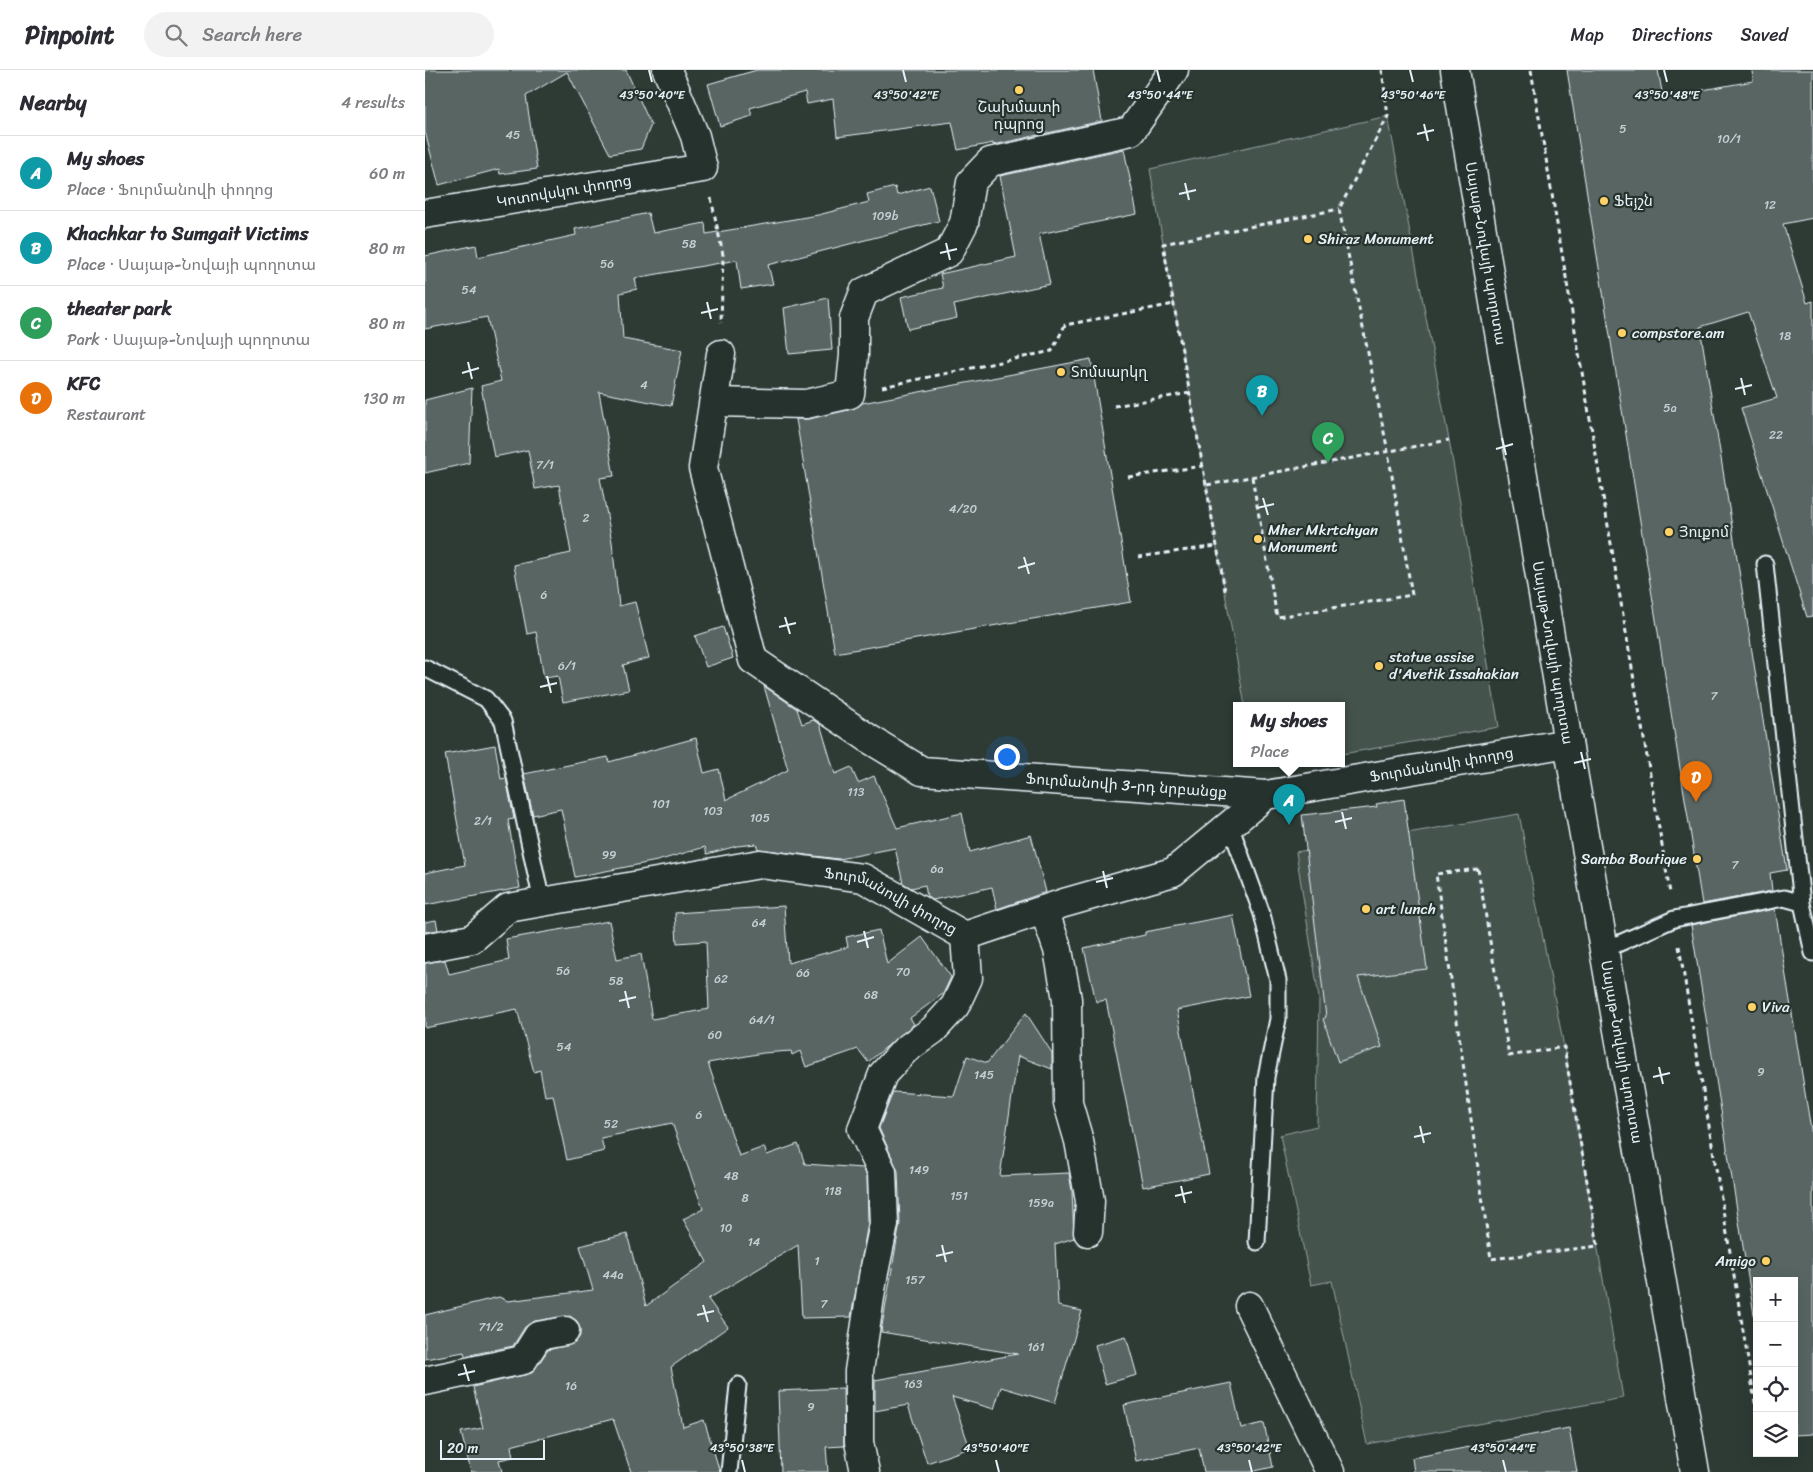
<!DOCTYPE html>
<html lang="en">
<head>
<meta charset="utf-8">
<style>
	body { margin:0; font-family:Sriracha,"Noto Sans Armenian",sans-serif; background:#f2f2f3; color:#2b2b33 }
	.controls { position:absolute; right:15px; bottom:15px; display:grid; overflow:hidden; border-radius:0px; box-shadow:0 5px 20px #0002 }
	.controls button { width:45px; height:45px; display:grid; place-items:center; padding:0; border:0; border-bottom:1px solid #e1e1e2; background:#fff; color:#2b2b33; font:25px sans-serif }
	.scale { position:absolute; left:15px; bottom:12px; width:105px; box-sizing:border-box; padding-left:5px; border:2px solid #e8f1f8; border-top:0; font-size:14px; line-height:18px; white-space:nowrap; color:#e8f1f8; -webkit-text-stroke:4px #26332d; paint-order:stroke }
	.you { position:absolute; left:581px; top:686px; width:18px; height:18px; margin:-12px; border:4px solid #fff; border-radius:50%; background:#1a73e8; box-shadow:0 0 0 8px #1a73e833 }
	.badge { display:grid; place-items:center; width:32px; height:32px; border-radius:50%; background:#111827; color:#fff; font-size:16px; font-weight:700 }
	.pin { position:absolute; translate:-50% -41px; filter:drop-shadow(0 1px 2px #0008) }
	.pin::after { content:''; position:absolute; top:26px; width:18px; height:15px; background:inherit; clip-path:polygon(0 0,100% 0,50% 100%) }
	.popup { position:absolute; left:808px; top:632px; width:112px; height:65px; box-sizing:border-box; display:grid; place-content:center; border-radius:0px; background:#fff; filter:drop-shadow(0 1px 4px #0005); font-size:16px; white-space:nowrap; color:#7c7c81 }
	.popup b { font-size:19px; color:#2b2b33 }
	.popup::after { content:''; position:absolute; left:50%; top:100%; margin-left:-10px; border:10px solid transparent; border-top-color:#fff }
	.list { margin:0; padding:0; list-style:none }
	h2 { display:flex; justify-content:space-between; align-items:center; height:65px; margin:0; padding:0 20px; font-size:21px }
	h2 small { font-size:16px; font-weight:400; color:#7c7c81 }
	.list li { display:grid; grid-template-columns:32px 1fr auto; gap:15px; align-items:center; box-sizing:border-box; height:75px; padding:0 20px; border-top:1px solid #e1e1e2 }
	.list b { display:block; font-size:19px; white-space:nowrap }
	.list p { margin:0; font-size:16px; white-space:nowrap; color:#7c7c81 }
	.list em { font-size:16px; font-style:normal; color:#7c7c81 }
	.icon { flex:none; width:28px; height:28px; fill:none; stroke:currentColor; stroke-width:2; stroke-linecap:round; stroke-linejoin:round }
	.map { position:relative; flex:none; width:1388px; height:1402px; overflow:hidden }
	header { display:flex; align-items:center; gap:30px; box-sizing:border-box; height:70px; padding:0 25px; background:#fff; border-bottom:1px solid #e1e1e2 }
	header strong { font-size:24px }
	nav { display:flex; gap:28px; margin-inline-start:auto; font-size:18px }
	.search { width:350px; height:45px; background:#f2f2f3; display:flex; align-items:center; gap:12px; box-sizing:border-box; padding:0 18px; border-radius:28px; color:#7c7c81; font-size:19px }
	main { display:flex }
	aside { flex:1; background:#fff }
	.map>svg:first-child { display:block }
	.green { fill:#45524e; stroke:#96a2a3 }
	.building { fill:#596563; stroke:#e8f1f8 }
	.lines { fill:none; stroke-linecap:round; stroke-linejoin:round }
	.service-casing { stroke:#e8f1f8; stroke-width:19 }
	.minor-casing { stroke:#e8f1f8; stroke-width:31 }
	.trunk-casing { stroke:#e8f1f8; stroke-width:31 }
	.path { stroke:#e8f1f8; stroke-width:3; stroke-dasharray:5 4; stroke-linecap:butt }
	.service { stroke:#26332d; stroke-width:15 }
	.minor { stroke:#26332d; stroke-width:28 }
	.trunk { stroke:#26332d; stroke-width:28 }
	.ticks { fill:none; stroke:#e8f1f8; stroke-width:2 }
	.poi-dot { fill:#ffd166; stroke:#26332d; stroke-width:2 }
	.labels { text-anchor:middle; stroke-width:4.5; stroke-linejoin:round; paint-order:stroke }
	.number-label { font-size:12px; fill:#c4ced3 }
	.poi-label { font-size:15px; fill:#e8f1f8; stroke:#26332d; text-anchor:start }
	.street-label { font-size:15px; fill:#e8f1f8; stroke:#26332d }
	.ticks-label { font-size:12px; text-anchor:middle; fill:#e8f1f8; stroke:#26332d; stroke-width:4.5; stroke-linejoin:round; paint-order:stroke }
</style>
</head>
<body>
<header>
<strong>Pinpoint</strong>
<div class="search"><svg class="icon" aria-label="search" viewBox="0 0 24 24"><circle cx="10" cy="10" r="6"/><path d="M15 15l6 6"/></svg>Search here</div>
<nav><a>Map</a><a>Directions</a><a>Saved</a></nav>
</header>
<main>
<aside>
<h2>Nearby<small>4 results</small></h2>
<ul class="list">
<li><span class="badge" style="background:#0f9aa8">A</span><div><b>My shoes</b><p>Place · Ֆուրմանովի փողոց</p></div><em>60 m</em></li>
<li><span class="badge" style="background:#0f9aa8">B</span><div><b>Khachkar to Sumgait Victims</b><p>Place · Սայաթ-Նովայի պողոտա</p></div><em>80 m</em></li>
<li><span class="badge" style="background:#2e9e5b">C</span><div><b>theater park</b><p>Park · Սայաթ-Նովայի պողոտա</p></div><em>80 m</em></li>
<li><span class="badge" style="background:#e8710a">D</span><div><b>KFC</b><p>Restaurant</p></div><em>130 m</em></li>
</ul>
</aside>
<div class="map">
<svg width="1388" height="1402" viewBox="0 0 1388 1402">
	<rect width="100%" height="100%" fill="#2e3b35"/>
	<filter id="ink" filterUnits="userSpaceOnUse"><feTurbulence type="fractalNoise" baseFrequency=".02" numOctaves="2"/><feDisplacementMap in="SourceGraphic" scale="10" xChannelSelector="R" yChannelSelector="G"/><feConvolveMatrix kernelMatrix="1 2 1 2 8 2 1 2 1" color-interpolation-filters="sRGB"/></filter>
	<g filter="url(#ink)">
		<path class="green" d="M 963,46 L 1024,370 L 1074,657 L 917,684 L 916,636 L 820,636 L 725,99 Z
			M 1094,744 L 1139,977 L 1198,1328 L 942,1374 L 907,1211 L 886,1215 L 855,1065 L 892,1056 L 894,928 L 871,782 Z"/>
		<path class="building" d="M 0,0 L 201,0 L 226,55 L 216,79 L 185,84 L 142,2 L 101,26 L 112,99 L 75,104 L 74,99 L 14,115 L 0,62 Z
			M 332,0 L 668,0 L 677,51 L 568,75 L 568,73 L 533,80 L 527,52 L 412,67 L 408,29 L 382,34 L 380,22 L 325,38 L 327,46 L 295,56 L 283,14 Z
			M 1142,0 L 1233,0 L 1238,27 L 1328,11 L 1327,0 L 1388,0 L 1388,148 L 1358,154 L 1382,233 L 1388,231 L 1388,546 L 1382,547 L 1316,338 L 1352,328 L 1323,242 L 1275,257 L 1362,800 L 1345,803 L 1347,821 L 1277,834 Z
			M 699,79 L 712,144 L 614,164 L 625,214 L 529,235 L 532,248 L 483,259 L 476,227 L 518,218 L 515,204 L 591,187 L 575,106 Z
			M 505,116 L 514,151 L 343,195 L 348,214 L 316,219 L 312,190 L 210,208 L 212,219 L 195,223 L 198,269 L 257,280 L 246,336 L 174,322 L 189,406 L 175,408 L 187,472 L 194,536 L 210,532 L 224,588 L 198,595 L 204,620 L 138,632 L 133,606 L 119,608 L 111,562 L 102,564 L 89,495 L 146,483 L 134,415 L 110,419 L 103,380 L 69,387 L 56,316 L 76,311 L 62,247 L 0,259 L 0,186 L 51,175 L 53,187 L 151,165 L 150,159 L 223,143 L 228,163 L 280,153 L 281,164 L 393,145 L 444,132 L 442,124 L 470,117 L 472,125 Z
			M 403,228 L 407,280 L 364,284 L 359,238 Z
			M 666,289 L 706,532 L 410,583 L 371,349 L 384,349 L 428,339 L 437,333 Z
			M 47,318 L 44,393 L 0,403 L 0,330 Z
			M 298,557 L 308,588 L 281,597 L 270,566 Z
			M 339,616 L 372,639 L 377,654 L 388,650 L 395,654 L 410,704 L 426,697 L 433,713 L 449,706 L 472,758 L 537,743 L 545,782 L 606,765 L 621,822 L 572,839 L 567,817 L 508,830 L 502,827 L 500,815 L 486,818 L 478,813 L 470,778 L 414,789 L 333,779 L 331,774 L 312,776 L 282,784 L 280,777 L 232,791 L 150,807 L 136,739 L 108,745 L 99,704 L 183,687 L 184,692 L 271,668 L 279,703 L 294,699 L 301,730 L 363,700 Z
			M 70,675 L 76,709 L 81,708 L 89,749 L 83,750 L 95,818 L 0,835 L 0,803 L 40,795 L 20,684 Z
			M 979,729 L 1002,899 L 933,907 L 957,977 L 913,992 L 898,949 L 901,947 L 877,745 L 952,737 L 951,734 Z
			M 359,836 L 363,893 L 423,877 L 421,867 L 454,860 L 462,894 L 497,867 L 526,907 L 518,924 L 485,948 L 489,954 L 443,992 L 433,979 L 381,997 L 375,981 L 367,985 L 366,981 L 338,983 L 283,993 L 314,1086 L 339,1077 L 342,1085 L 373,1074 L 380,1094 L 438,1098 L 442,1106 L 443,1153 L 426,1247 L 377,1248 L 373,1175 L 283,1229 L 303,1257 L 246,1297 L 258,1357 L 279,1350 L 295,1402 L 206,1402 L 188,1349 L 86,1376 L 88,1387 L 74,1390 L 77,1402 L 46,1402 L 36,1362 L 58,1358 L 48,1317 L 107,1303 L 123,1280 L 150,1273 L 155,1266 L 155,1258 L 152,1251 L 145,1246 L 110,1251 L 100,1257 L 88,1276 L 40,1286 L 39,1282 L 0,1289 L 0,1245 L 74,1227 L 83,1231 L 168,1220 L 155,1176 L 202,1164 L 221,1236 L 282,1192 L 258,1149 L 278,1139 L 247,1053 L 176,1068 L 179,1081 L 142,1090 L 128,1025 L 120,1026 L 115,1000 L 109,1002 L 92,939 L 0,958 L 0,893 L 20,890 L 24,904 L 84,890 L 81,869 L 184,851 L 192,889 L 216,884 L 227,949 L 284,939 L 281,871 L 252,873 L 250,843 Z
			M 1350,839 L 1388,1072 L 1388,1364 L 1369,1365 L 1369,1211 L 1332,1211 L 1332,1263 L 1266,855 Z
			M 808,845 L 824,926 L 752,940 L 784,1104 L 718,1117 L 681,930 L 671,932 L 659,878 L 720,865 L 720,862 Z
			M 11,850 L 13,860 L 0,862 L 0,852 Z
			M 601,943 L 627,983 L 627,999 L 593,986 L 575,1106 L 644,1103 L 647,1121 L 649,1168 L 630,1174 L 633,1236 L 657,1241 L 630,1333 L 576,1317 L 569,1339 L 527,1327 L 545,1378 L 502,1393 L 483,1335 L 450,1341 L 450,1310 L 593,1284 L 456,1262 L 475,1153 L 473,1101 L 454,1058 L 468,1022 L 529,1026 L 542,986 L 562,993 Z
			M 701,1266 L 712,1305 L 680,1314 L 670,1275 Z
			M 806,1313 L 816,1358 L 839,1353 L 848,1397 L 825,1402 L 779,1402 L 774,1378 L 711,1391 L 699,1335 Z
			M 418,1318 L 419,1376 L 401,1377 L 403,1402 L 356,1402 L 353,1321 Z
			M 1144,1358 L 1152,1402 L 989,1402 L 987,1388 Z"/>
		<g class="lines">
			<g class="service-casing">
				<path id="service" d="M 1340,494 L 1377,833
					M 0,598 L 61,629 L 78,651 L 117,832
					M 805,755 L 837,844 L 853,910 L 853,949 L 841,1007 L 832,1172
					M 1179,880 L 1249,849 L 1359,828 L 1377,833 L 1388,883
					M 304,1402 L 313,1315"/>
			</g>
			<g class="minor-casing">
				<g id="minor">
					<path id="s1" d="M 0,144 L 278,98 L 270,66 L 242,0"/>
					<path id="s2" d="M 296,284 L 278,398 L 328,590 L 446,670 L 497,701 L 841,725"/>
					<path d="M 289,332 L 381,334 L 425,324 L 429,285 L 429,248 L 439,222 L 524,182 L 539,153 L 546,112 L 565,92 L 706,61 L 749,0"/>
					<path d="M 619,840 L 633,880 L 642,929 L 643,1033 L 654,1071 L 665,1131 L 663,1162"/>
					<path id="s3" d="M 0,878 L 47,869 L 83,838 L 335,794 L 438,808 L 540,866 L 639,833 L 748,802 L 841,725 L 1143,673"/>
					<path d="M 824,1236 L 905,1402"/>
					<path d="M 0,1311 L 98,1290 L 113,1266 L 140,1261"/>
					<path d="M 440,1402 L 434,1372 L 434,1301 L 448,1207 L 459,1154 L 457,1102 L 437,1059 L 458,1004 L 480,980 L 508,960 L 530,936 L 543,908 L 540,866"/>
				</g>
			</g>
			<g class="trunk-casing">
				<g id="trunk">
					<path id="s4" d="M 1030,0 L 1143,673 L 1270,1402"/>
				</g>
			</g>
			<path class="path" d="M 1106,0 L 1245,823
				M 286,128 L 298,185 L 296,253
				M 457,317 L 627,281 L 640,255 L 749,234
				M 689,336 L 765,323
				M 703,407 L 778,396
				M 827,407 L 852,547 L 987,525 L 963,382 L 914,139 L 963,46 L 957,0
				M 782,415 L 1024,370
				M 713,487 L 792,476
				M 800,521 L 738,174 L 914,139
				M 1053,799 L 1084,986 L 1139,977 L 1173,1176 L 1066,1189 L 1011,804 Z
				M 1254,876 L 1332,1344
				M 1340,1383 L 1346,1388"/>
			<use href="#service" class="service"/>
			<use href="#minor" class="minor"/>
			<use href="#trunk" class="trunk"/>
		</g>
	</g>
	<path class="ticks" d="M 224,0 L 227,12M 478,0 L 481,12M 732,0 L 735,12M 985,0 L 988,12M 1239,0 L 1242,12M 999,54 L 1003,71M 992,64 L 1009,60M 760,113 L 764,130M 754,124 L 771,120M 521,173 L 525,190M 515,183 L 532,179M 282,232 L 286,249M 276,243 L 293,239M 43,292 L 47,309M 37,303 L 54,298M 1316,308 L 1320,325M 1310,319 L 1327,315M 1077,368 L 1081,385M 1071,379 L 1088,374M 838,428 L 843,445M 832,438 L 849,434M 599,487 L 604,504M 593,498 L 610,493M 360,547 L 365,564M 354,557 L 371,553M 122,606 L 126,623M 115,617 L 132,613M 1156,682 L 1160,699M 1149,693 L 1166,689M 917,742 L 921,759M 910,752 L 927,748M 678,801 L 682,818M 671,812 L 688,808M 439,861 L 443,878M 432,872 L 449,867M 200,921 L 204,938M 194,931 L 211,927M 1234,997 L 1238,1014M 1228,1007 L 1245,1003M 995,1056 L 999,1073M 989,1067 L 1006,1063M 756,1116 L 760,1133M 750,1126 L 767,1122M 517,1175 L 521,1192M 511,1186 L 528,1182M 278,1235 L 283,1252M 272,1245 L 289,1241M 39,1294 L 44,1311M 33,1305 L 50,1301M 317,1390 L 320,1402M 571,1390 L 574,1402M 824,1390 L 827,1402M 1078,1390 L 1081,1402"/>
	<g class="poi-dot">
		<circle cx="594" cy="20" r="5"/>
		<circle cx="1179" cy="131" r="5"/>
		<circle cx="883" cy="169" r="5"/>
		<circle cx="1197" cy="263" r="5"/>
		<circle cx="636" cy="302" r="5"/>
		<circle cx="1244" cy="462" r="5"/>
		<circle cx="833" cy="469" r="5"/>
		<circle cx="954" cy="596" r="5"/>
		<circle cx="1272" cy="789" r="5"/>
		<circle cx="941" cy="839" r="5"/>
		<circle cx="1327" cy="937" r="5"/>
		<circle cx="1341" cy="1191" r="5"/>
	</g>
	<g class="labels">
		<g class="number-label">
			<text x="1198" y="63">5</text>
			<text x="88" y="69">45</text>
			<text x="1304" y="73">10/1</text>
			<text x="1345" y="139">12</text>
			<text x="460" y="150">109b</text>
			<text x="264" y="178">58</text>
			<text x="182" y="198">56</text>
			<text x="44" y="224">54</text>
			<text x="1360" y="270">18</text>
			<text x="219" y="319">4</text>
			<text x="1245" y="342">5a</text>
			<text x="1351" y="369">22</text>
			<text x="120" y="399">7/1</text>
			<text x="538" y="443">4/20</text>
			<text x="161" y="452">2</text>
			<text x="119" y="529">6</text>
			<text x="142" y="600">6/1</text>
			<text x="1289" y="630">7</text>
			<text x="431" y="726">113</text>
			<text x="236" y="738">101</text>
			<text x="288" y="745">103</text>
			<text x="335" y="752">105</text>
			<text x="58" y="755">2/1</text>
			<text x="184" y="789">99</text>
			<text x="1310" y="799">7</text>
			<text x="512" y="803">6a</text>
			<text x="334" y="857">64</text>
			<text x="138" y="905">56</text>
			<text x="478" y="906">70</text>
			<text x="378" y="907">66</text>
			<text x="296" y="913">62</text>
			<text x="191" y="915">58</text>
			<text x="446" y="929">68</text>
			<text x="337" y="954">64/1</text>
			<text x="290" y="969">60</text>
			<text x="139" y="981">54</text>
			<text x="1336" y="1006">9</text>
			<text x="559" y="1009">145</text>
			<text x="274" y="1049">6</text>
			<text x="186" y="1058">52</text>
			<text x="494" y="1104">149</text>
			<text x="306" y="1110">48</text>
			<text x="408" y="1125">118</text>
			<text x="534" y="1130">151</text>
			<text x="320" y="1132">8</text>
			<text x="616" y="1137">159a</text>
			<text x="301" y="1162">10</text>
			<text x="329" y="1176">14</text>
			<text x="392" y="1195">1</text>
			<text x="188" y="1209">44a</text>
			<text x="490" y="1214">157</text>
			<text x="399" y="1238">7</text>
			<text x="66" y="1261">71/2</text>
			<text x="611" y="1281">161</text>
			<text x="488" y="1318">163</text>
			<text x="146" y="1320">16</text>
			<text x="386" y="1341">9</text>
		</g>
		<g class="poi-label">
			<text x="594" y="42" text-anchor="middle">Շախմատի<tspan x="594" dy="17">դպրոց</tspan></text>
			<text x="1189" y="136">Ֆեյշն</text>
			<text x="893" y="174">Shiraz Monument</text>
			<text x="1207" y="268">compstore.am</text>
			<text x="646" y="307">Տոմսարկղ</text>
			<text x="843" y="465">Mher Mkrtchyan<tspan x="843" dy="17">Monument</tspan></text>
			<text x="1254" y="467">Յուքոմ</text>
			<text x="964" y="592">statue assise<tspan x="964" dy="17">d'Avetik Issahakian</tspan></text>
			<text x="1262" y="794" text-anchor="end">Samba Boutique</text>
			<text x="951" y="844">art lunch</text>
			<text x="1337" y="942">Viva</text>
			<text x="1331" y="1196" text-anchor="end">Amigo</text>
		</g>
		<g class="street-label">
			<text dy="5" stroke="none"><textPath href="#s1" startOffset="141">Կոտովսկու փողոց</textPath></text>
			<text dy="5" stroke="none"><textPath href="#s4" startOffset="186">Սայաթ-Նովայի պողոտա</textPath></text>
			<text dy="5" stroke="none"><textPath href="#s4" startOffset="591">Սայաթ-Նովայի պողոտա</textPath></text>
			<text dy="5" stroke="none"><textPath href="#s3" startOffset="1089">Ֆուրմանովի փողոց</textPath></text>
			<text dy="5" stroke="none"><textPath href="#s2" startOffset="721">Ֆուրմանովի 3-րդ նրբանցք</textPath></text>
			<text dy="5" stroke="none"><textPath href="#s3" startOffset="489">Ֆուրմանովի փողոց</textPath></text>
			<text dy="5" stroke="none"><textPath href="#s4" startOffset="996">Սայաթ-Նովայի պողոտա</textPath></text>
		</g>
	</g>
	<g class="ticks-label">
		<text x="227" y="29">43°50'40"E</text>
		<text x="481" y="29">43°50'42"E</text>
		<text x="735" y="29">43°50'44"E</text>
		<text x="988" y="29">43°50'46"E</text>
		<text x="1242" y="29">43°50'48"E</text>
		<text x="317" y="1382">43°50'38"E</text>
		<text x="571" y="1382">43°50'40"E</text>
		<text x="824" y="1382">43°50'42"E</text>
		<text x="1078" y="1382">43°50'44"E</text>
	</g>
</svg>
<div class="controls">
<button>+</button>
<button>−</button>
<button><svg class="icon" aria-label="locate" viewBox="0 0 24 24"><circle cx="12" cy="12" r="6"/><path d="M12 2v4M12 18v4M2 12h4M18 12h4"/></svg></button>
<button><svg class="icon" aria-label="layers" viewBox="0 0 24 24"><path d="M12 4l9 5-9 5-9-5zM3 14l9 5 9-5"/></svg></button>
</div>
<div class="scale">20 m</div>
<div class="you"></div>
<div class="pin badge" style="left:864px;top:755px;background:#0f9aa8">A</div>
<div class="popup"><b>My shoes</b>Place</div>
<div class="pin badge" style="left:837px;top:346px;background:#0f9aa8">B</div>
<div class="pin badge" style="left:903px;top:393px;background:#2e9e5b">C</div>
<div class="pin badge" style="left:1271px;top:732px;background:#e8710a">D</div>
</div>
</main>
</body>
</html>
